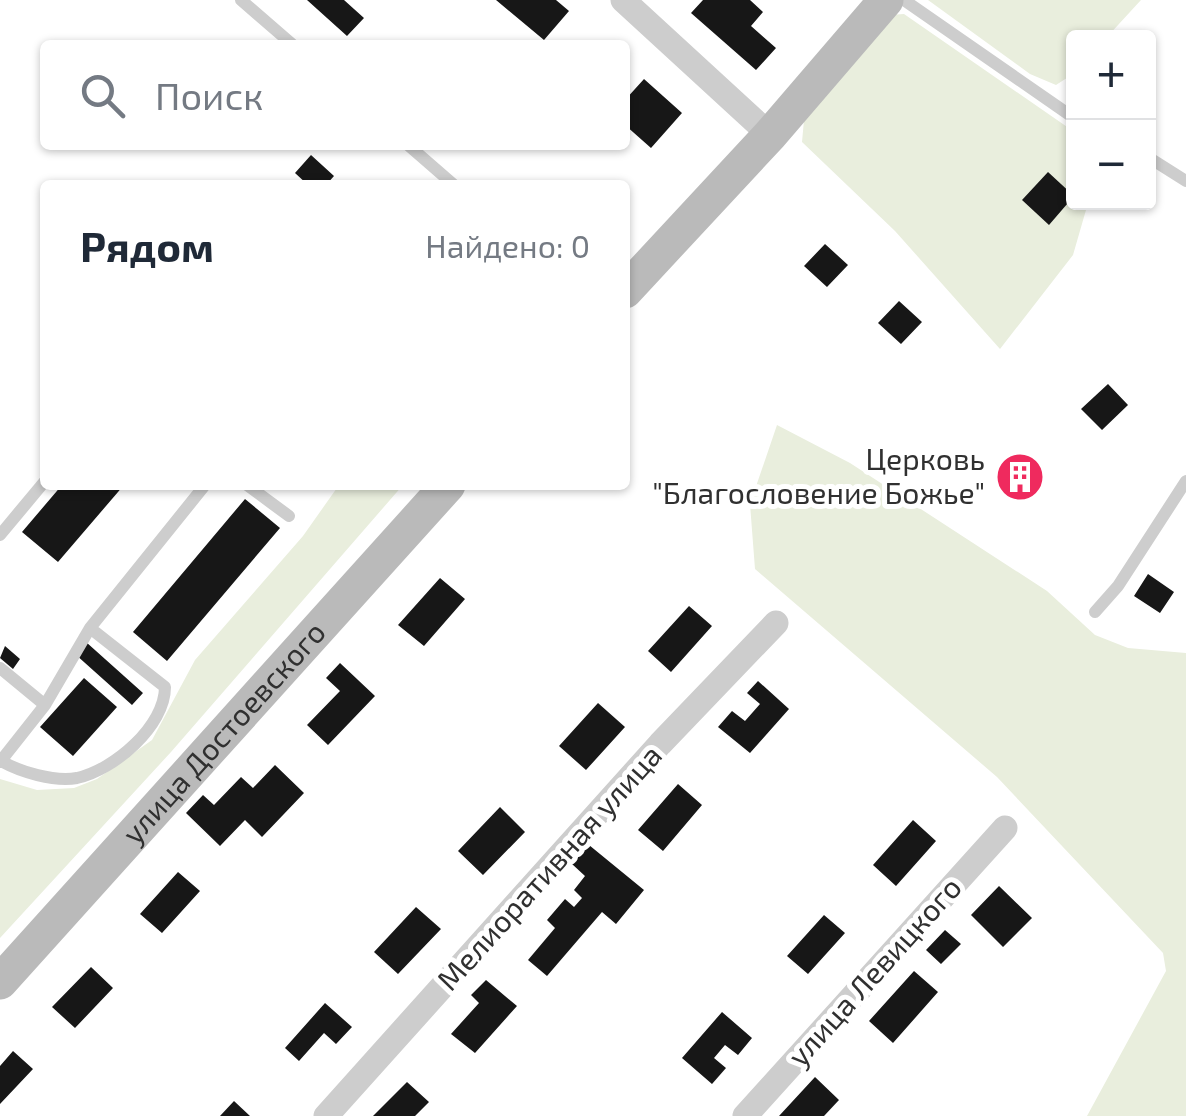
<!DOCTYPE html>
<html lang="ru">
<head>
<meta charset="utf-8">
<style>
	body { margin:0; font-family:"Exo 2",sans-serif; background:#f2f2f3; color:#1f2937 }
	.controls { position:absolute; right:30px; top:30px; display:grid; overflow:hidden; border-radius:10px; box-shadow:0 2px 8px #0004 }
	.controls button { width:90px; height:90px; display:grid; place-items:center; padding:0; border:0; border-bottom:2px solid #e0e1e3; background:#fff; color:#1f2937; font:50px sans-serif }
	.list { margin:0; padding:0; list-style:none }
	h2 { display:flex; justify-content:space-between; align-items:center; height:130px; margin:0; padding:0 40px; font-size:42px }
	h2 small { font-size:32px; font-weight:400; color:#747a83 }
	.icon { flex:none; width:55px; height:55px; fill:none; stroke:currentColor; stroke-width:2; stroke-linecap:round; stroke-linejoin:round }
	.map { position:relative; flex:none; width:1186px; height:1116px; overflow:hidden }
	.search { position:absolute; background:#fff; box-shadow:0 2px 8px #0004; left:40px; top:40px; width:590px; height:110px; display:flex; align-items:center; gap:25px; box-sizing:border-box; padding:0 35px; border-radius:10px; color:#747a83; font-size:38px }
	.panel { position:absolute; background:#fff; box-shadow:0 2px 8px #0004; left:40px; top:180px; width:590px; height:310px; border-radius:10px }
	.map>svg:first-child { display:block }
	.green { fill:#e9eedd }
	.building { fill:#171717 }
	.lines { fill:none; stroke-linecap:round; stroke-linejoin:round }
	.lane { stroke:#cdcdcd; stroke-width:12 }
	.street { stroke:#cdcdcd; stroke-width:25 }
	.secondary { stroke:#bababa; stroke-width:35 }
	.labels { text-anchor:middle; stroke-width:10; stroke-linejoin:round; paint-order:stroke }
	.poi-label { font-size:30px; fill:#303030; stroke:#fff; text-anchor:end }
	.street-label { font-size:30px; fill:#303030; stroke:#fff }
</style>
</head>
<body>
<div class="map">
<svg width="1186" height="1116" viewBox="0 0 1186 1116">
	<rect width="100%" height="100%" fill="#fff"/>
	<path class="green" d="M 928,0 L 1141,0 L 1107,37 L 1074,38 L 1073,74 L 1056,85 L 1030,74 Z
		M 904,14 L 1073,131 L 1074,202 L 1088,203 L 1073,255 L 1000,349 L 895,231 L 802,142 L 804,120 L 889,15 Z
		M 777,425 L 850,463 L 1047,591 L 1095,635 L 1128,648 L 1186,653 L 1186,1116 L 1087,1116 L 1166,971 L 1163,953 L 997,777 L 755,569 L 750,504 Z
		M 339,485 L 403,485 L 171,752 L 0,938 L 0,779 L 37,790 L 74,788 L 97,779 L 152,740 L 195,660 L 303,536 Z"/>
	<path class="building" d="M 307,0 L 344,0 L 364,18 L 347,36 Z
		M 496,0 L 556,0 L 569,11 L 544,40 Z
		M 703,0 L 750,0 L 763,12 L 751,26 L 776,48 L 756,70 L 691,13 Z
		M 644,79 L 682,113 L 651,148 L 625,125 L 625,100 Z
		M 311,155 L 334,176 L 326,185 L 308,185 L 295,173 Z
		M 1048,172 L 1074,196 L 1049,225 L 1022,200 Z
		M 825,244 L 848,265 L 827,287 L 804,266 Z
		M 899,301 L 922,322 L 901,344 L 878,323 Z
		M 1108,384 L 1128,405 L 1102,430 L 1081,409 Z
		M 1021,459 L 1038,475 L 1020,494 L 1003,478 Z
		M 62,485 L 124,485 L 58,562 L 22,532 Z
		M 245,499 L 280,528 L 167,661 L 133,632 Z
		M 1148,574 L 1174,592 L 1160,613 L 1134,596 Z
		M 440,578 L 465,599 L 424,646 L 398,625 Z
		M 689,606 L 712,626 L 671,672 L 648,651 Z
		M 86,642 L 143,693 L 132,705 L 75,654 Z
		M 5,646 L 20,659 L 13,669 L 0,658 Z
		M 340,663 L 375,696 L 328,745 L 307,725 L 340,691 L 326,678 Z
		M 84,678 L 117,707 L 73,756 L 40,727 Z
		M 758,681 L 789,709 L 750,753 L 718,727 L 732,711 L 745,721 L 760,704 L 747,693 Z
		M 598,703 L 625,727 L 586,770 L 559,746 Z
		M 275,765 L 304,793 L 262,837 L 245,820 L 220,846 L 186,813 L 203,795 L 214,805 L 241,777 L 253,788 Z
		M 678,784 L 702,805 L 663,851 L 638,830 Z
		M 500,807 L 525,832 L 483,875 L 458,851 Z
		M 913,820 L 936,841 L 896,886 L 873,865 Z
		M 589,845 L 644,890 L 616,924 L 602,912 L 547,976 L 528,960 L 555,928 L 547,920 L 565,899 L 574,907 L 582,898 L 574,890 L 585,876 L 572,864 Z
		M 178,872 L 200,891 L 162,933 L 140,914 Z
		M 999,886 L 1032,918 L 1003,947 L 971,915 Z
		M 416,907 L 441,929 L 398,974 L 374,952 Z
		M 824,915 L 845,933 L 808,974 L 787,956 Z
		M 945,930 L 961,944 L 941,964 L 926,950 Z
		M 91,967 L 113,988 L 75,1028 L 52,1007 Z
		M 914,971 L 938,992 L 893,1043 L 869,1021 Z
		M 486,980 L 517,1006 L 475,1053 L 451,1034 L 479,1003 L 471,995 Z
		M 325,1003 L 352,1027 L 336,1044 L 324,1033 L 299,1061 L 285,1048 Z
		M 722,1012 L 752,1038 L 738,1055 L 725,1045 L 714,1058 L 726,1068 L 712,1084 L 682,1058 Z
		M 13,1051 L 33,1069 L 0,1104 L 0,1066 Z
		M 815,1077 L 839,1100 L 824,1116 L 779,1116 Z
		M 407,1082 L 429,1102 L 415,1116 L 373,1116 Z
		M 234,1101 L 250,1116 L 220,1116 Z"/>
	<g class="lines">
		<path class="lane" d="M 241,0 L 293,45
			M 904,0 L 1074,118
			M 408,145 L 454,185
			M 1148,157 L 1186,181
			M 247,485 L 289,516
			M 0,535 L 45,481
			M 1095,612 L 1118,586 L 1186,481
			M 0,668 L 45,705
			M 1,761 C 20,772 54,782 77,778 C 114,770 165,726 165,687 L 90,628
			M 0,762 L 45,705 L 90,628 L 205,485"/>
		<path class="street" d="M 623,0 L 770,135
			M 326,1116 L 660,744 L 776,623
			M 745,1116 L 1005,828"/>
		<g class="secondary">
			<path d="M 625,291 L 770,135 L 886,0"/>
			<path id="s1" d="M 0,982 L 448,485"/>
		</g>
	</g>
	<defs>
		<g id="building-disc" transform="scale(2.5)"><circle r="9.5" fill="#ef2a5e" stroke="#fff"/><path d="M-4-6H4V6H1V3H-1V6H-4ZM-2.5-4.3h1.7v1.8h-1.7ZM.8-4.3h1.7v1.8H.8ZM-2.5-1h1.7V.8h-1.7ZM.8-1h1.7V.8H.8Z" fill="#fff"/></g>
	</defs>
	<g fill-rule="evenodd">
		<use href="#building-disc" x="1020" y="477"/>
	</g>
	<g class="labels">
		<g class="poi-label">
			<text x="985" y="470">Церковь<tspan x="985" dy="34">"Благословение Божье"</tspan></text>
		</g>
		<g class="street-label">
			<text dy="10" stroke="none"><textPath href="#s1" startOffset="335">улица Достоевского</textPath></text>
			<text transform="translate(550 868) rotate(-48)" y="10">Мелиоративная улица</text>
			<text transform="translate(875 972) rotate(-48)" y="10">улица Левицкого</text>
		</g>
	</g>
</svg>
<div class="controls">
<button>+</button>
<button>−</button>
</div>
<div class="search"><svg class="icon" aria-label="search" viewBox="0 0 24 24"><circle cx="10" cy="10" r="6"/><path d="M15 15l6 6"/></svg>Поиск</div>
<section class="panel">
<h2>Рядом<small>Найдено: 0</small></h2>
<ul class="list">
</ul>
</section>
</div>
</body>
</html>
